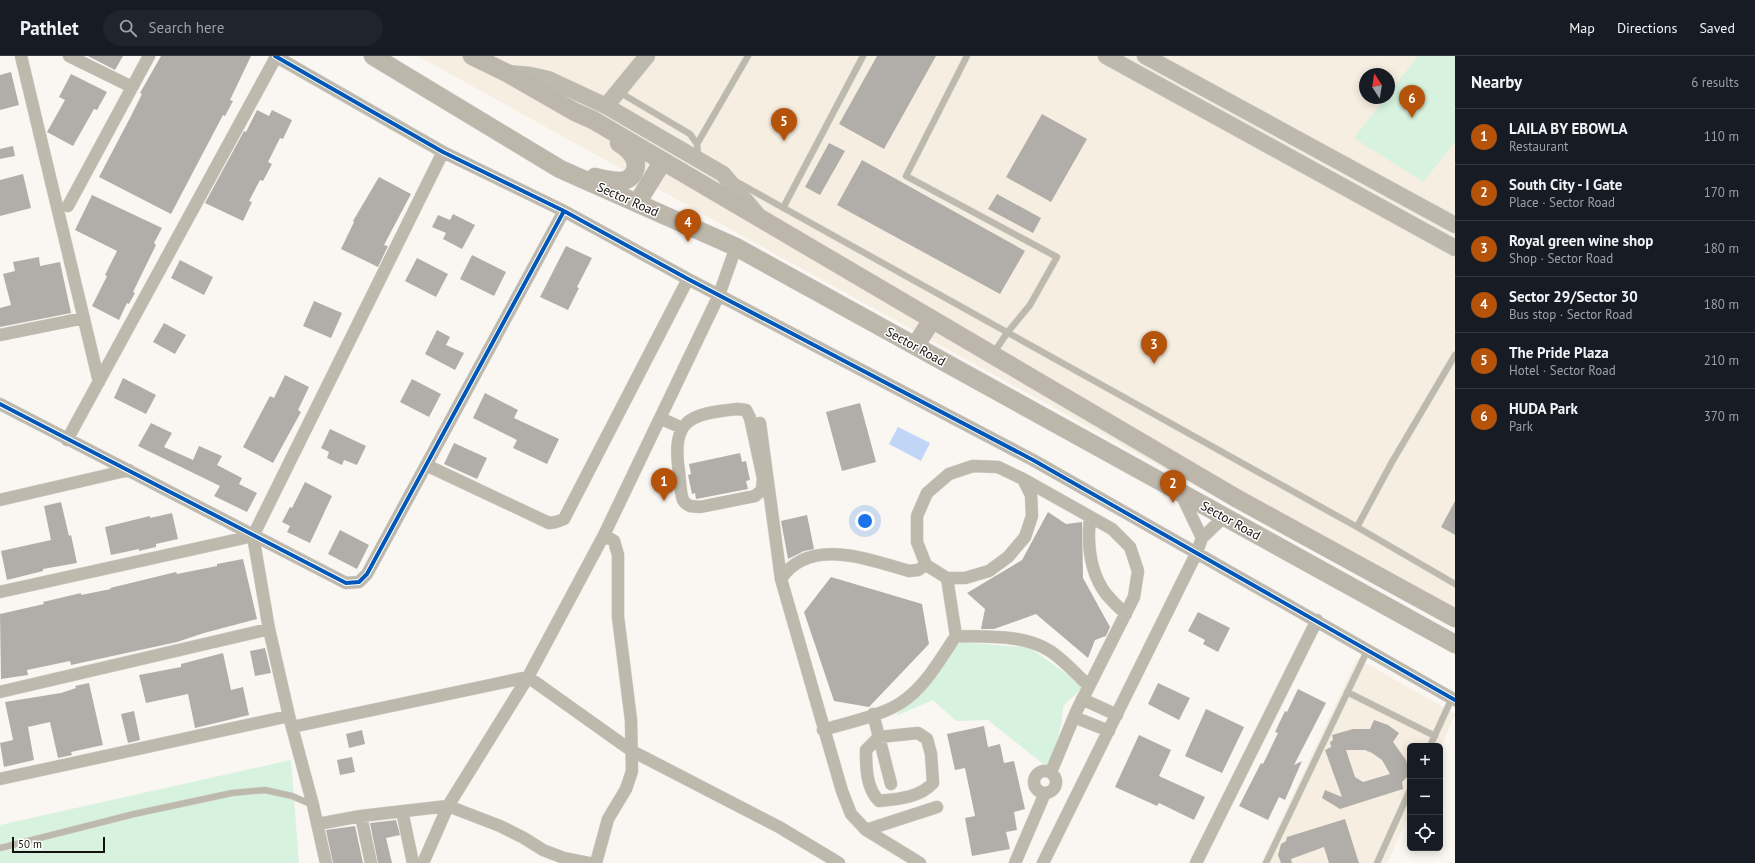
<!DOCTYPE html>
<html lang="en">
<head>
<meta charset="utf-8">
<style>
	body { margin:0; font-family:"PT Sans",sans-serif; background:#20242c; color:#f1f3f6 }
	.controls { position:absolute; right:12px; bottom:12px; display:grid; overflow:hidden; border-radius:6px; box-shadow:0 2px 10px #0003 }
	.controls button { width:36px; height:36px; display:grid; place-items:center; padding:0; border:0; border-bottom:1px solid #363941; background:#171b24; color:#f1f3f6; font:20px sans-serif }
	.compass { position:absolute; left:1359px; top:12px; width:36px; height:36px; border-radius:50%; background:#171b24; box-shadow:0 2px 10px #0003; rotate:348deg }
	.scale { position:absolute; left:12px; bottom:10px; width:93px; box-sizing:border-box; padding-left:4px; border:2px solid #14110d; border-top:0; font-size:11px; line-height:14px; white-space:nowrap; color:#14110d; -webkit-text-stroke:3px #fff; paint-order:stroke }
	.you { position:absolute; left:865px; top:465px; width:14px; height:14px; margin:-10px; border:3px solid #fff; border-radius:50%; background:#1a73e8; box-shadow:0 0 0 6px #1a73e833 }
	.badge { display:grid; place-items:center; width:26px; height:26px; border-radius:50%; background:#b45309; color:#fff; font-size:13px; font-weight:700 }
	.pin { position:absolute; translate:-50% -33px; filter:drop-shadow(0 1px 2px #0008) }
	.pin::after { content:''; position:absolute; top:21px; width:14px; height:12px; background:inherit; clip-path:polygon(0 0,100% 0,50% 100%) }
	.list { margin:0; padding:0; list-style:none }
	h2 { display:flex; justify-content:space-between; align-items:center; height:52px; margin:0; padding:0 16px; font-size:17px }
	h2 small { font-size:13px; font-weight:400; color:#9ea1a6 }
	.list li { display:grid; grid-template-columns:26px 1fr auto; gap:12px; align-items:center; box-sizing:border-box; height:56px; padding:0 16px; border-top:1px solid #363941 }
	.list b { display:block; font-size:15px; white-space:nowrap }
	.list p { margin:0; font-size:13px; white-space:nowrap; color:#9ea1a6 }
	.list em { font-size:13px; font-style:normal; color:#9ea1a6 }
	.icon { flex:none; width:22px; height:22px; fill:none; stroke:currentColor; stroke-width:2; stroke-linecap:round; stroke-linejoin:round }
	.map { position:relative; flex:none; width:1455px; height:807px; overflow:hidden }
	header { display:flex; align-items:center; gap:24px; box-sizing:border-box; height:56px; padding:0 20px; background:#171b24; border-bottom:1px solid #363941 }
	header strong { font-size:19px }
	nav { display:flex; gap:22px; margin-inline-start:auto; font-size:14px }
	.search { width:280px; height:36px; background:#20242c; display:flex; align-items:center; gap:10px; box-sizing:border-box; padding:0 14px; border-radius:22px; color:#9ea1a6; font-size:15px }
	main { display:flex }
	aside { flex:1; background:#171b24 }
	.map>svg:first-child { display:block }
	.built { fill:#f7eee2; fill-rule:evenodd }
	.green { fill:#d7f2de }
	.water { fill:#c1d6f6 }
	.building { fill:#b1aeaa; fill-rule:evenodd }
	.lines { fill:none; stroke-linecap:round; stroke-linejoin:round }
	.service-casing { stroke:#d4d1ce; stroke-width:7 }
	.minor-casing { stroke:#d4d1ce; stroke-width:13 }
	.tertiary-casing { stroke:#d4d1ce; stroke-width:17 }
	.secondary-casing { stroke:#d4d1ce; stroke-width:19 }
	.service { stroke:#bdb9ac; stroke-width:6 }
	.minor { stroke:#bdb9ac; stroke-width:12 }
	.tertiary { stroke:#bdb9ac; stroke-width:16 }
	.secondary { stroke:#bcb6ab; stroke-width:18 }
	.cycleway-casing { stroke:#fff; stroke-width:6 }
	.cycleway { stroke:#0057b8; stroke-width:4 }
	.labels { text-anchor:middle; stroke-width:3; stroke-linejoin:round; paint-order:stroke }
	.street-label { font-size:13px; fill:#14110d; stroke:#fff }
</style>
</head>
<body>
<header>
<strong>Pathlet</strong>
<div class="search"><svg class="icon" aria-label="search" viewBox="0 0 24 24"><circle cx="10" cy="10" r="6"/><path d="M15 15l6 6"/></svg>Search here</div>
<nav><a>Map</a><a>Directions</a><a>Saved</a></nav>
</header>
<main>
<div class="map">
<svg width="1455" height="807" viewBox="0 0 1455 807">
	<rect width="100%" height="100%" fill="#faf6f2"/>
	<path class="built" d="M 418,0 L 1455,0 L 1455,573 L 768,194 ZM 1365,18 L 1389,18 L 1389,42 L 1365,42 Z
		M 1357,602 L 1455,658 L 1440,693 L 1440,690 L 1410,690 L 1410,757 L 1387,807 L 1261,807 Z"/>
	<path class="green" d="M 1418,0 L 1455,0 L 1455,86 L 1423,126 L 1354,82 L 1385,42 L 1389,42 L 1389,37 Z
		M 961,586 L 1030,592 L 1082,629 L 1081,633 L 1063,650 C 1062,672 1056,690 1047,711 L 988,664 L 956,665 L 933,644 L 896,660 Z
		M 291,704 L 299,807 L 0,807 L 0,769 Z"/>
	<path class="water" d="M 898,371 L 930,387 L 921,405 L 889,388 Z"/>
	<path class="building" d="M 88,0 L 123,0 L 115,14 Z
		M 161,0 L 251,0 L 230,44 L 233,45 L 225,60 L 223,59 L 171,158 L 99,121 L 131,60 L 142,38 L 140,37 Z
		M 877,0 L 936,0 L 884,93 L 839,68 Z
		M 11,16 L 19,49 L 0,54 L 0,19 Z
		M 71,18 L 107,36 L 97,54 L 94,53 L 73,90 L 47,76 L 65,44 L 59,41 Z
		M 257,54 L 269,60 L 272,54 L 292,64 L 283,83 L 280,82 L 268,106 L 272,108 L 263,125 L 260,124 L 249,145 L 252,146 L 243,165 L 205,147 L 244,75 L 246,76 Z
		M 1042,58 L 1087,83 L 1051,146 L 1006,121 Z
		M 829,87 L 845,95 L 820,139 L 805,131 Z
		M 13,90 L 15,100 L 0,103 L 0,93 Z
		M 862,104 L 1025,195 L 1000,238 L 837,149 Z
		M 23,118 L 31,152 L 0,160 L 0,124 Z
		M 379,121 L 411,138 L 384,189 L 388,190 L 378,211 L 341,193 L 354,166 L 353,165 Z
		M 997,138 L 1041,162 L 1033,177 L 988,153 Z
		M 92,139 L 162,172 L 154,187 L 156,189 L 133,236 L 135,237 L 129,248 L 127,247 L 119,264 L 92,250 L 107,220 L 105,219 L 117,195 L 75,174 Z
		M 453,158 L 475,169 L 462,193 L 443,183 L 446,177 L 432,171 L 438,159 L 450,164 Z
		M 566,190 L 592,202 L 577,231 L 579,232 L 568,254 L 540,241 Z
		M 472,199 L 506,216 L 494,240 L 460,223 Z
		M 39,201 L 40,210 L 60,206 L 71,257 L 0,271 L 0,252 L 11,249 L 3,218 L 15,215 L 13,206 Z
		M 417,202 L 448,218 L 436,241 L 405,225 Z
		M 180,204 L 213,221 L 204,239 L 171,222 Z
		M 314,245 L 342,257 L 331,282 L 303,270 Z
		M 164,267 L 186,279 L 175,298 L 153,286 Z
		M 437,274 L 450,281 L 446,289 L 464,297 L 455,314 L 425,298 Z
		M 285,319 L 309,331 L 298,354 L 301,356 L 273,407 L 243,391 L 270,340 L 274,342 Z
		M 123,322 L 156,339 L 146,358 L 114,342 Z
		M 412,323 L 441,338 L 429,361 L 400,346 Z
		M 485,337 L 518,354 L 514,362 L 559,383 L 547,408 L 513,392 L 517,384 L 473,362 Z
		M 860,347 L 876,406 L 842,415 L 826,356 Z
		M 151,367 L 172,377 L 164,391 L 193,404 L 199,390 L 222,400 L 217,409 L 242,422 L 239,428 L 257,437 L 247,456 L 214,440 L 220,430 L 138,390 Z
		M 330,373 L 366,390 L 357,409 L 344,404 L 342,409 L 327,402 L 329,396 L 321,392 Z
		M 454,387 L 487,402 L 477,423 L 444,408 Z
		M 740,397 L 742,406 L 746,405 L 750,424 L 746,425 L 748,433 L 696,443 L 695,437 L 692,438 L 688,419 L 691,418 L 689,408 Z
		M 305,426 L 332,440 L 310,487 L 287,476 L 290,470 L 282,466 L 290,451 L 292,452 Z
		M 1455,445 L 1455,479 L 1441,471 Z
		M 61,446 L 69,480 L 71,479 L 77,507 L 43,513 L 43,515 L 7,524 L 1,495 L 51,484 L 44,450 Z
		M 1048,456 L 1066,468 L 1082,466 L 1083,522 L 1110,571 L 1106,580 L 1095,584 L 1088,602 L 1036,558 L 994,573 L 981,573 L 985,553 L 967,537 L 1022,504 Z
		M 172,457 L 178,483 L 156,488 L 156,491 L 139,495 L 139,493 L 111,499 L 105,471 L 150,460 L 150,462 Z
		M 807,459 L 814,493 L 804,495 L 788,503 L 781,465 Z
		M 340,474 L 369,489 L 357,513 L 328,498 Z
		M 243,503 L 257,563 L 204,577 L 177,586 L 71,609 L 70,605 L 27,614 L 28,619 L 1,623 L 0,558 L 44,548 L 43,546 L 81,537 L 81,539 L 111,533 L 110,532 L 176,516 L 177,518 L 217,510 L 217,508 Z
		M 831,521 L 922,548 L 929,588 L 869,651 L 834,645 L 804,556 Z
		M 1198,556 L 1230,572 L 1218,596 L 1203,588 L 1205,584 L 1188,575 Z
		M 265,592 L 271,617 L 255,620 L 250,595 Z
		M 223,597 L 231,634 L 243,631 L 249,659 L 195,672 L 188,638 L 146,647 L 139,619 L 181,611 L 181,608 Z
		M 89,627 L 103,689 L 71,696 L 72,699 L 58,702 L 50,666 L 28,671 L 34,704 L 4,711 L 0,687 L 13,684 L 5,646 L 61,637 L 76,632 L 75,630 Z
		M 1158,627 L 1190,642 L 1179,664 L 1148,648 Z
		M 1298,633 L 1326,647 L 1294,709 L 1302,705 L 1285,744 L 1279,741 L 1268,764 L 1239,750 L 1261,707 L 1263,708 L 1278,677 L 1275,676 L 1285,655 L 1287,656 Z
		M 1206,653 L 1244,671 L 1222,717 L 1185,700 Z
		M 134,655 L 140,684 L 128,687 L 121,658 Z
		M 1374,664 L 1388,669 L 1399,677 L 1393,686 L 1406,704 L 1410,718 L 1402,726 L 1403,733 L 1340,753 L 1322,742 L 1325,734 L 1342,741 L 1325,694 L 1331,691 L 1330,686 L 1333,684 L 1332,679 L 1353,673 L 1370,673 ZM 1346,694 L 1365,694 L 1372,697 L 1382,704 L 1390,718 L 1363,726 L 1355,721 Z
		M 984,670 L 988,691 L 1000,688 L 1004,707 L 1014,705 L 1025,753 L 1014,756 L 1017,774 L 1006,776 L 1010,793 L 972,800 L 965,762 L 975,760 L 965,712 L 955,714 L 947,678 Z
		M 362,674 L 365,688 L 349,692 L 346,678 Z
		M 1139,679 L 1171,694 L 1159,720 L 1205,741 L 1194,764 L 1159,747 L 1157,750 L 1115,731 Z
		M 352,701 L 355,716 L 340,719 L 337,704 Z
		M 1345,763 L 1359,807 L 1329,807 L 1324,791 L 1291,803 L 1292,807 L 1281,807 L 1278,799 L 1281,788 L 1286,785 L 1287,781 Z
		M 396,764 L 400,779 L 386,782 L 392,807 L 378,807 L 370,767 Z
		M 355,770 L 363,807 L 333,807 L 326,774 Z"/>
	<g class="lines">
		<g class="service-casing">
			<path id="service" d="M 967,0 L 906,120 L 1057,201 L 1030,249 L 1007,277 L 993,298
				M 619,36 L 690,78 L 697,88
				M 698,101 L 697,88 L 748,0
				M 737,126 L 1357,471 L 1455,528
				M 783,152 L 863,0
				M 1357,471 L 1392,406 L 1455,299
				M 1347,636 L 1435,680
				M 1430,690 L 1452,642
				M 0,792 L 134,758 L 232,737 L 265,734 L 292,740 L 313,749
				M 1266,807 L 1368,593
				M 1377,807 L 1410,734"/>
		</g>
		<g class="minor-casing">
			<path id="minor" d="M 21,0 L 99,326
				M 69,0 L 132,31
				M 275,0 L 443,96 L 564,155 L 688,223 L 1033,404 L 1455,644
				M 68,150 L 149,0
				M 0,279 L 84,262
				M 0,348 L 346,527 L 359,526 L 367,518 L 564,155
				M 737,353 L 746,354 L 750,362 L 763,422 L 762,434 L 755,440 L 700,451 L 690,450 C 688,449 684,446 683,444 C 680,436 680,424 679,416 C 671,362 691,358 737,353 Z
				M 660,362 L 682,372
				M 760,367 L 781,523 L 842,735 L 851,758 L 866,774 L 920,807
				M 67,384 L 276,1
				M 426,409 L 549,467 L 556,466 L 564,463 L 688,223
				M 1023,423 L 1031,439 L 1032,460 L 1025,481 L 1008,501 L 989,515 L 965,522 L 947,522 L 926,509 L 917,486 L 917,460 L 927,437 L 949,418 L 973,410 L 998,411 L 1023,423 L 1112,473 L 1130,491 L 1138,515 L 1134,541 L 1076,656 L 1051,716
				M 1180,436 L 1202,482
				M 0,444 L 129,414
				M 1090,461 C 1087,488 1089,515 1106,538 C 1112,545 1119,552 1126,558
				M 947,522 L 956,580
				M 781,523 C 809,480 870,504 909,515 L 918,514 L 926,509
				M 0,536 L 253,480
				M 0,636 L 269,573
				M 1082,643 L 1117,659
				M 873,658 L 879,681 L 866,694 C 866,711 866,732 879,745 C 898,743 919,742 933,727 L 931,698 L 927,683 L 918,677 L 879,681 L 891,728
				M 1074,661 L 1109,675
				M 292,671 L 528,621 L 632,695 L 779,771 L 839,807
				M 823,674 C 846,667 884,659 902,646 C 926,630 940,603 956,580 C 986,581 1024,578 1050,595 C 1064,604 1077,619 1089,630
				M1034 726a11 11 0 1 1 22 0a11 11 0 1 1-22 0Z
				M 0,723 L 289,660
				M 402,755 L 413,807
				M 361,760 L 371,807
				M 318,768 L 361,760 L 448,750 L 500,770 L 524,782 L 543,794 L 564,802 L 589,807
				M 866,774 L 937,751
				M 326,807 L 313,749 L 289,660 L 269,573 L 253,480 L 443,96
				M 423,807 L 448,750 L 528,621 L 604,479 L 719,239 L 736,191
				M 596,807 L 608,763 L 626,733 L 632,715 L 631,664 L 618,561 L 618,499 L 614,485 L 604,479
				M 1015,807 L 1045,737
				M 1043,807 L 1197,496 L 1202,482 L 1224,461
				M 1196,807 L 1317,564"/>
		</g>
		<g class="tertiary-casing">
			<path id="tertiary" d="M 1106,0 L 1455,192
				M 1145,0 L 1455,169
				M 507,17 L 530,19 L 548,23 L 606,50 L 723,118 L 756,157
				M 606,50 L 647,0"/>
		</g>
		<g class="secondary-casing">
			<path id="secondary" d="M 373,0 L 560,113 L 736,191 L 1455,588
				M 472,0 L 507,17 L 575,56 L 593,64 L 1236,442 L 1455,562
				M 595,121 C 603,123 612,125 620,125 C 633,125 640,111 633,100 C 630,95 624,90 619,87
				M 637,147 L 663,105
				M 915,290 L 932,264"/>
		</g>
		<use href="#service" class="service"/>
		<use href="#minor" class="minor"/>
		<use href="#tertiary" class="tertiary"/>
		<use href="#secondary" class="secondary"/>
		<g class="cycleway-casing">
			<path id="cycleway" d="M 275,0 L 443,96 L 564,155 L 688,223 L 1033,404 L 1455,644
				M 0,348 L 346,527 L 359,526 L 367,518 L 564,155"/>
		</g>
		<use href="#cycleway" class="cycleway"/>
	</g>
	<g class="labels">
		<g class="street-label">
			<text transform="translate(628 143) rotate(24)" y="5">Sector Road</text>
			<text transform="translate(916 290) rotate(29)" y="5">Sector Road</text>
			<text transform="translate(1231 464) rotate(29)" y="5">Sector Road</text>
		</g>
	</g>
</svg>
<div class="controls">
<button>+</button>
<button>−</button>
<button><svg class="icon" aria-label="locate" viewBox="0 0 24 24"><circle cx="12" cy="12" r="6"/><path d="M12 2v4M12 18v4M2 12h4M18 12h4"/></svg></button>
</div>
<svg class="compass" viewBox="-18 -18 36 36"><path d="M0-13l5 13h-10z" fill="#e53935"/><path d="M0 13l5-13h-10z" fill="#9ea1a6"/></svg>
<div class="scale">50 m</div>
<div class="you"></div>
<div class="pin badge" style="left:664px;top:445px">1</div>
<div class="pin badge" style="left:1173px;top:447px">2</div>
<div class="pin badge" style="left:1154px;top:308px">3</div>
<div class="pin badge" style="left:688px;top:186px">4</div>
<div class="pin badge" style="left:784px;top:85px">5</div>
<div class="pin badge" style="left:1412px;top:62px">6</div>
</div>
<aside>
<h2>Nearby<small>6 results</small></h2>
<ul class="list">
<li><span class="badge">1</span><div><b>LAILA BY EBOWLA</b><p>Restaurant</p></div><em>110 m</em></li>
<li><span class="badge">2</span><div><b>South City - I Gate</b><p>Place · Sector Road</p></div><em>170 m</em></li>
<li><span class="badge">3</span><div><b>Royal green wine shop</b><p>Shop · Sector Road</p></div><em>180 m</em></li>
<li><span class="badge">4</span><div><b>Sector 29/Sector 30</b><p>Bus stop · Sector Road</p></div><em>180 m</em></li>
<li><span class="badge">5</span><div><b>The Pride Plaza</b><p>Hotel · Sector Road</p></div><em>210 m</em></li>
<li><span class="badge">6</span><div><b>HUDA Park</b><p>Park</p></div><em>370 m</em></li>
</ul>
</aside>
</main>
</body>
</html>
